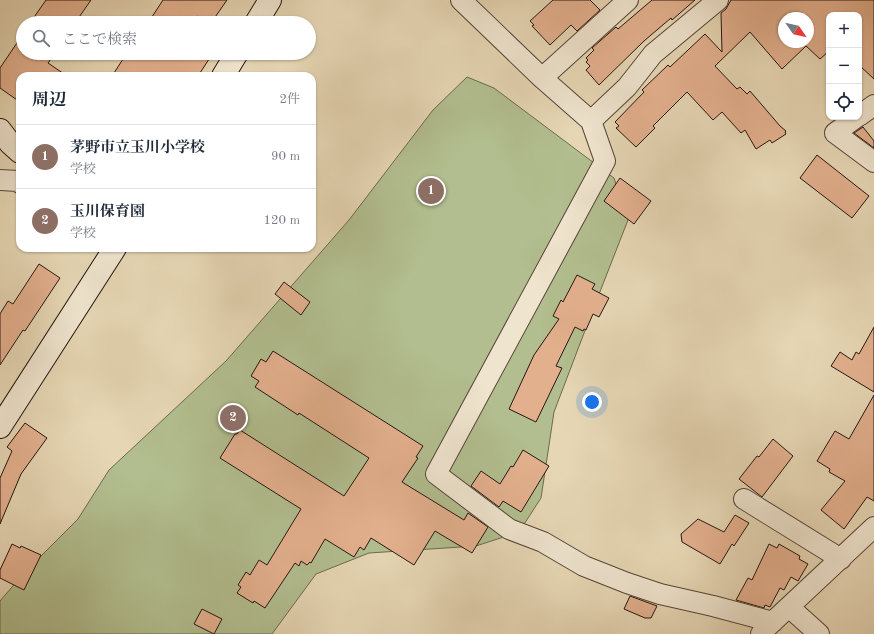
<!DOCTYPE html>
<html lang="ja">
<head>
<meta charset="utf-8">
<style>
	body { margin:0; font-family:"Old Standard TT","Noto Serif JP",serif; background:#f2f2f3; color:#1f2937 }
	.controls { position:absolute; right:12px; top:12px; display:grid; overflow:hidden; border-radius:8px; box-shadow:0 1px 3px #0004 }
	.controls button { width:36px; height:36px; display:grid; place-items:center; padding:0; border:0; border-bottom:1px solid #e0e1e3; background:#fff; color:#1f2937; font:20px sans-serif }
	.compass { position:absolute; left:778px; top:12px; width:36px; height:36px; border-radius:50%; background:#fff; box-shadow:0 1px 3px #0004; rotate:124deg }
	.you { position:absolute; left:592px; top:402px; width:14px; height:14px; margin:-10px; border:3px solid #fff; border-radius:50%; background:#1a73e8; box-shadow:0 0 0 6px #1a73e833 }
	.badge { display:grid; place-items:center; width:26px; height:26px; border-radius:50%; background:#ea580c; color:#fff; font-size:13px; font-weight:700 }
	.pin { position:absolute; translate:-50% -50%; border:2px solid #fff; box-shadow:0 1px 4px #0006 }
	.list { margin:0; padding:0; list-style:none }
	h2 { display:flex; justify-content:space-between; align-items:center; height:52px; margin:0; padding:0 16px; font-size:17px }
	h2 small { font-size:13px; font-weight:400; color:#747a83 }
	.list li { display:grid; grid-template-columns:26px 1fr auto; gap:12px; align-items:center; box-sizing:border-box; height:64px; padding:0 16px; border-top:1px solid #e0e1e3 }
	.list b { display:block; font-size:15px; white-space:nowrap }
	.list p { margin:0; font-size:13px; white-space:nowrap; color:#747a83 }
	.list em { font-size:13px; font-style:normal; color:#747a83 }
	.icon { flex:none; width:22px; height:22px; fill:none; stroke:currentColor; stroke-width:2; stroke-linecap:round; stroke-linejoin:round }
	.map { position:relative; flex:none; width:874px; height:634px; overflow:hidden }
	.search { position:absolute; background:#fff; box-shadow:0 1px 3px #0004; left:16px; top:16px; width:300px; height:44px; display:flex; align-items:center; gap:10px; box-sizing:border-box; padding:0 14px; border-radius:22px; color:#747a83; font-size:15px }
	.panel { position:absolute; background:#fff; box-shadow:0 1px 3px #0004; left:16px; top:72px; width:300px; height:180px; border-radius:12px }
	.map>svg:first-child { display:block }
	.green { fill:#b2be8f; stroke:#6c6a50 }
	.building { fill:#e3b08e; stroke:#261610; fill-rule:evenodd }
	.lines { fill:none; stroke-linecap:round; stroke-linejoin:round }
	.street-casing { stroke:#564639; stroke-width:22 }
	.secondary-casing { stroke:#261610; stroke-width:24 }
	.street { stroke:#efe4ce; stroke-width:20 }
	.secondary { stroke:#efe4ce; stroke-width:22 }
</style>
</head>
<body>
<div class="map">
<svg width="874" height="634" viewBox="0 0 874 634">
	<rect width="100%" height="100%" fill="#e6d6b4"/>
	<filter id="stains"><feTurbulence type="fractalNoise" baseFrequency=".005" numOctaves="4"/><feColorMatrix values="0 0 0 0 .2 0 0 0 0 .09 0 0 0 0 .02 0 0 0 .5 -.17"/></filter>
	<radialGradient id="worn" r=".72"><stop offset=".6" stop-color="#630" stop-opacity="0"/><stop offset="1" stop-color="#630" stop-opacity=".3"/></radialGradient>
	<path class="green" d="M 467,77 L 494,88 L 614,178 L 628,220 L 594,307 L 554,412 L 541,498 L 519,532 L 476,546 L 369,553 L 316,574 L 272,634 L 0,634 L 0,601 L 24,573 L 78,519 L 109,470 L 226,361 L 349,220 L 433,110 Z"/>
	<path class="building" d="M 46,0 L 91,0 L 75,23 L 30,23 Z
		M 163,0 L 227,0 L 211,23 L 207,23 L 197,16 L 193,23 L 148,23 Z
		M 553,0 L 590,0 L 600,10 L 577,31 L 571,25 L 550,45 L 532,26 L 534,25 L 530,21 Z
		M 652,0 L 695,0 L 672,20 L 671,18 L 644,41 L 599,85 L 586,70 L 590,66 L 586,62 L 588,60 L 586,58 L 594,50 L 592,48 L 616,27 L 618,29 Z
		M 731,0 L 874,0 L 874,79 L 859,65 L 859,15 L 829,15 L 829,51 L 820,59 L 806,46 L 782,69 L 750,32 L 715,66 L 737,89 L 740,87 L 747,94 L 750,91 L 780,126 L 786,131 L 785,132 L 786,134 L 772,143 L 770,140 L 756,149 L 745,130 L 741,133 L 722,112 L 713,120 L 687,92 L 653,126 L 655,128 L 636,147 L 616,128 L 619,126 L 615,122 L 644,92 L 642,90 L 668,65 L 670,67 L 705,34 L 722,52 L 721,13 L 726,9 ZM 784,18 L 808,18 L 808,42 L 784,42 Z
		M 23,34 L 23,53 L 55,53 L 48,63 L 67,76 L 20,76 L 20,102 L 0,88 L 0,68 Z
		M 127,53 L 213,53 L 198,76 L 112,76 Z
		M 863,127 L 874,141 L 874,148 L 854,133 Z
		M 817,155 L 869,196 L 852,218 L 800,178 Z
		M 620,178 L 651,201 L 634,224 L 604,201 Z
		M 39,264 L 60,278 L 25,331 L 23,330 L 0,365 L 0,314 L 8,301 L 13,304 Z
		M 577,275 L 595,284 L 592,289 L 609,298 L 599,317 L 593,314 L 586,330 L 584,329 L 583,331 L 575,327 L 556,366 L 562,368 L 536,422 L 509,409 L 534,355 L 559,319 L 553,316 L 561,300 L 563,302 Z
		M 284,282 L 310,302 L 301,315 L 275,294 Z
		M 874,327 L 874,392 L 831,366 L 840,352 L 852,360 L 856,352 L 859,354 Z
		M 273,351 L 423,446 L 416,457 L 418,458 L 402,482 L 464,520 L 468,513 L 488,527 L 472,553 L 435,531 L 414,565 L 371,538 L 364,550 L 360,547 L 354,557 L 325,539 L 311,563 L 310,562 L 307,565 L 301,561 L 299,566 L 295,563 L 265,608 L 254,601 L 253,603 L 237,593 L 241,587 L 238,585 L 246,572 L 250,575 L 259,560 L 267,565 L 301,509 L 220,458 L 235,434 L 237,434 L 240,430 L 344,496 L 369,458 L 299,413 L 298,415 L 255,387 L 259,381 L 251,376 L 261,359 L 266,362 Z
		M 874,395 L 874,501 L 867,497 L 844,529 L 821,510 L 845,481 L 829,472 L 830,469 L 817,461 L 835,431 L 849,439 Z
		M 25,423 L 47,438 L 21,474 L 0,524 L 0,478 L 12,451 L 7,447 Z
		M 773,439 L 793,456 L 762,497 L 739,479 L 757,456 L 759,457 Z
		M 523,450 L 549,466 L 521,512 L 503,501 L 499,507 L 471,486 L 481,471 L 500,484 L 511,466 L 513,467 Z
		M 735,515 L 749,523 L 734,546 L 732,544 L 720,564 L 682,542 L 681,534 L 698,519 L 724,532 Z
		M 12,544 L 20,548 L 21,546 L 41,555 L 24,590 L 0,578 L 0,570 Z
		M 769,544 L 777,548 L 779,544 L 800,556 L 799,559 L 808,564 L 798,581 L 791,577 L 784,590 L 780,588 L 770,607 L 765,605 L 764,608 L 736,600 L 748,578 L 752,580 Z
		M 630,596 L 657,606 L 651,618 L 645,618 L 624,609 Z
		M 202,609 L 222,619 L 214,634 L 194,624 Z"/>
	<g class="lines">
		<g class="street-casing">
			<path id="street" d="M 461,0 L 542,78 L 591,121 L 605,161 L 436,474 L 509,529 L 543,542 L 584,566 L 627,583 L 660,594 L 713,606 L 773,622
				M 542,78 L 628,0
				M 859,116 L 874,105
				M 857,117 L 835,133 L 874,162
				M 591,121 L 627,87 L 653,54 L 718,0
				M 0,180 L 18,181 L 20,183
				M 744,499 L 841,559
				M 789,607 L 819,634
				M 761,634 L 764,630 L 874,527"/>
		</g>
		<g class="secondary-casing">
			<path id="secondary" d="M 256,23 L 270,0
				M 223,76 L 237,53
				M 0,130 L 10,143 L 20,152
				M 0,427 L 115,248"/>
		</g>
		<use href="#street" class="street"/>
		<use href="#secondary" class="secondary"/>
	</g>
	<rect width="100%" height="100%" filter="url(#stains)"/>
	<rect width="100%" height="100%" fill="url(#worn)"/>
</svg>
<div class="controls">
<button>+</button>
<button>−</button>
<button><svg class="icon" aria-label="locate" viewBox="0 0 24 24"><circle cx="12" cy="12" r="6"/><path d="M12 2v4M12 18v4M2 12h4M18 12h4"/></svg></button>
</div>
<svg class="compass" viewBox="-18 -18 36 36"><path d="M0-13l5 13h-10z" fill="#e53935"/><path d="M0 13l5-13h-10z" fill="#747a83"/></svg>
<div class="you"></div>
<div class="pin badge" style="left:431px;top:191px;background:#8d6e63">1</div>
<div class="pin badge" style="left:233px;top:418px;background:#8d6e63">2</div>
<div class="search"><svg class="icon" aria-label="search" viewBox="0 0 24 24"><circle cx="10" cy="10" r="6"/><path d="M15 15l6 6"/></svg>ここで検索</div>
<section class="panel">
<h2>周辺<small>2件</small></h2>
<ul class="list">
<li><span class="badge" style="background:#8d6e63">1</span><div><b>茅野市立玉川小学校</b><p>学校</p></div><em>90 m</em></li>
<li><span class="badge" style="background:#8d6e63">2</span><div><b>玉川保育園</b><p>学校</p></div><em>120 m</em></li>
</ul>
</section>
</div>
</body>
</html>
